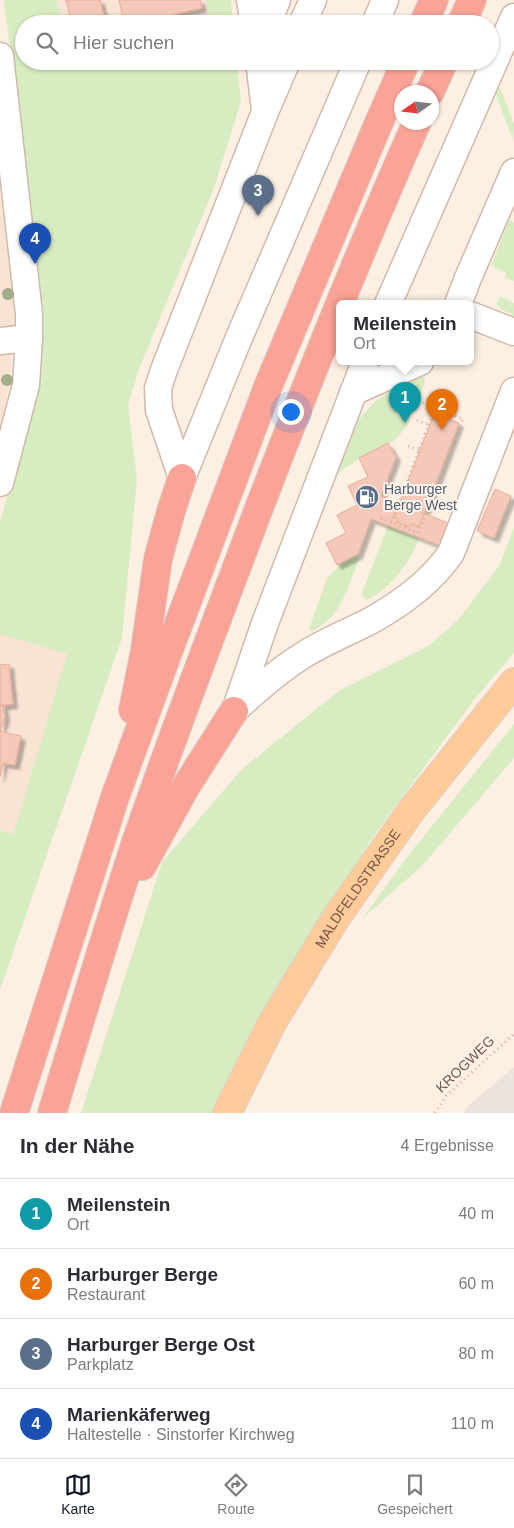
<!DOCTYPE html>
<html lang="de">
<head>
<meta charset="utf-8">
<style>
	body { margin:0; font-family:Arial,sans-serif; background:#f7f7f7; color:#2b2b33 }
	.compass { position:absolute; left:394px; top:85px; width:45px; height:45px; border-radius:50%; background:#fff; box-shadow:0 1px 4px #0004; rotate:256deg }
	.you { position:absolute; left:290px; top:411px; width:18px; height:18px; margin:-12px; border:4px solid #fff; border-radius:50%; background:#1a73e8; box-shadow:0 0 0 8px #1a73e833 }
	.badge { display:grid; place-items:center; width:32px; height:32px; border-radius:50%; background:#111827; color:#fff; font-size:16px; font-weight:700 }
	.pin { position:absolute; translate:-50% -41px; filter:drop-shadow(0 1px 2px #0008) }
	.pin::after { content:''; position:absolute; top:26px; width:18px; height:15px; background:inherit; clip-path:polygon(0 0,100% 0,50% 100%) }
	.popup { position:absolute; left:336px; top:300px; width:138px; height:65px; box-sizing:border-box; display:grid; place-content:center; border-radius:8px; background:#fff; filter:drop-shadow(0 1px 4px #0005); font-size:16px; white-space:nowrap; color:#7c7c81 }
	.popup b { font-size:19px; color:#2b2b33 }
	.popup::after { content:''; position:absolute; left:50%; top:100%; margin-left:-10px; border:10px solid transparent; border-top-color:#fff }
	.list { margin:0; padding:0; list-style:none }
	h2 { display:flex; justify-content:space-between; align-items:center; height:65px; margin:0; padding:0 20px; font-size:21px }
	h2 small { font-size:16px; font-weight:400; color:#7c7c81 }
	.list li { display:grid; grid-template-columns:32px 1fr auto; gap:15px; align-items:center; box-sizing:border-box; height:70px; padding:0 20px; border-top:1px solid #e1e1e2 }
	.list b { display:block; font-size:19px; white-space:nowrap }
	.list p { margin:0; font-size:16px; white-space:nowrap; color:#7c7c81 }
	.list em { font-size:16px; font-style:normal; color:#7c7c81 }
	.icon { flex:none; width:28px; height:28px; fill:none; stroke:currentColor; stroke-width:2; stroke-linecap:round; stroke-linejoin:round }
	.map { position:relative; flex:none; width:514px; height:1113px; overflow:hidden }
	.search { position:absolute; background:#fff; box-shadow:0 1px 4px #0004; left:15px; right:15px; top:15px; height:55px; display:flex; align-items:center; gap:12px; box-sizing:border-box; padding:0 18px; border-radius:28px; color:#7c7c81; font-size:19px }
	.sheet { height:345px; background:#fff }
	nav { display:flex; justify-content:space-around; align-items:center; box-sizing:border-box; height:70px; border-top:1px solid #e1e1e2; background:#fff; font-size:14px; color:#7c7c81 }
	nav a { display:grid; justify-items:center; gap:2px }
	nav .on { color:#111827 }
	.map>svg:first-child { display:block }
	.residential { fill:#f8e3d4 }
	.industrial { fill:#ede3de }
	.green { fill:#d8ecc1 }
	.building { fill:#f4c9b9; stroke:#e8ac98; filter:url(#shadow) }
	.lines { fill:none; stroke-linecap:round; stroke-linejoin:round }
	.minor-casing { stroke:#d1b8ab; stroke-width:29 }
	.major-casing { stroke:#d9cfcb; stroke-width:30 }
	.highway-casing { stroke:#d9cfcb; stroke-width:30 }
	.path { stroke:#d9ac9c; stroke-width:3; stroke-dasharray:1 4; stroke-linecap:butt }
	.minor { stroke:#fff; stroke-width:26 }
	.major { stroke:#ffcb98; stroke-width:28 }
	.highway { stroke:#fba396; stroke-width:28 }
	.tree { fill:#a1ae87 }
	.labels { text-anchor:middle; stroke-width:4; stroke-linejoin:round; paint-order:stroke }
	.service-label { font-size:14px; fill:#4e5e75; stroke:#fff4ea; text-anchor:start }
	.street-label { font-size:14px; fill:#775247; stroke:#fff4ea }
</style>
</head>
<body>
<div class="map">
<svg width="514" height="1113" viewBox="0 0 514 1113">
	<defs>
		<filter id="shadow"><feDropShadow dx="4.5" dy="4.5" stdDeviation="1" flood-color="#0004"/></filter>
	</defs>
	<rect width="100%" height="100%" fill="#fdf0e3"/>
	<path class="residential" d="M 57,0 L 206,0 L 209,15 L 173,24 L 63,24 Z
		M 0,193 L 15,304 L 9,387 L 0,432 Z
		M 0,634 L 68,654 L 13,836 L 0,830 Z"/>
	<path class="industrial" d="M 514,1067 L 514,1113 L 464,1113 L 469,1105 Z"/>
	<path class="green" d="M 4,0 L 57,0 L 63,24 L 24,24 L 24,61 L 237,61 L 241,102 L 214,188 L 139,369 L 128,405 L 137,479 L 122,638 L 0,990 L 0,830 L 13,835 L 67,654 L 0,634 L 0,523 L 39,376 L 42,318 Z
		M 206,0 L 231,0 L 233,24 L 173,24 L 209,16 Z
		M 499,85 L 514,124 L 513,140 L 495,93 Z
		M 509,220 L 514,222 L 514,281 L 505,278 L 506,273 L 491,266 Z
		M 500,296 L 514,303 L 514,321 L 510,320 L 512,314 L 500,309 L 496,304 Z
		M 421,376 L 424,377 L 425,382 L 407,425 L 399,436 L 392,442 L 357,460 L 333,477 C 351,422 366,399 421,376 Z
		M 388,526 L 419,539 C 408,564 392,588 367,600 L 363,597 L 362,592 Z
		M 514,527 L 514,653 L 474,700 L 375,834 L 295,959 L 216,1113 L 81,1113 L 162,862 L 242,769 L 340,690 L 428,646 L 458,620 L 499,566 Z
		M 357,555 L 359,560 C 347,588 342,617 312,631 L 309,629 L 327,578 L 340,564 Z
		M 514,724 L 514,758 L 424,864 L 362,919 L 407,857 Z"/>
	<path class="building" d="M 66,0 L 100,0 L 106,24 L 72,24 Z
		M 119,0 L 200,0 L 202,8 L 133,24 L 124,24 Z
		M 434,414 L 459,423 L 419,527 L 411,524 L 410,527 L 397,522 L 398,519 L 394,517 Z
		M 388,443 L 396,457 L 381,496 L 453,525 L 444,547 L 371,519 L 358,554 L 337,565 L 326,543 L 346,533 L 337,515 L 357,505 L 348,486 L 368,477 L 359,458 Z
		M 495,489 L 511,496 L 494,538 L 477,531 Z
		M 9,664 L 13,704 L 0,706 L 0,665 Z
		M 3,705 L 5,717 L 0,731 L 21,736 L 15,765 L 3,763 L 0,777 L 0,706 Z"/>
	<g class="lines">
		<g class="minor-casing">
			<path id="minor" d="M 250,0 L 254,24
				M 267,24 L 277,0
				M 302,24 L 313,0
				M 375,24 L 385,0
				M 0,56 L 29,314 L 29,338 L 26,385 L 0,483
				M 259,61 L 265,110
				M 388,304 L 514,17
				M 458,304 L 468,278 L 514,172
				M 470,315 L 514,332
				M 0,341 L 29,338
				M 353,392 L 420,362
				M 182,478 L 238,340 L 358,61
				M 182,478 L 159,410 L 158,388 L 164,370 L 265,112 L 287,61
				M 236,708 L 265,623 L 365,362
				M 234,711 C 256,690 279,670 305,654 C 326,641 349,632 370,621 C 401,604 431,582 451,553 L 514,391"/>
		</g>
		<g class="major-casing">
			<g id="major">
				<path id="s1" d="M 227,1113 L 272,1023 L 336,918 L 411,811 L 514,682"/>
			</g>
		</g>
		<g class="highway-casing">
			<path id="highway" d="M 423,24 L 434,0
				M 461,24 L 472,0
				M 430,92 L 444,61
				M 133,710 L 145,650 L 158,559 L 171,511 L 182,478
				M 142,866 L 185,788 L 234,711
				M 14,1113 L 115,797 L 167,655 L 269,384 L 377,127 L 406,61
				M 52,1113 C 80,1021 107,930 137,839 C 174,731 216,623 256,516 C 307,383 359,252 417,122"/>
		</g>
		<path class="path" d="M 417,420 L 430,425
			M 408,446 L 419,450
			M 381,518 L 418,533 L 463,419 L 423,403
			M 391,523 L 435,408
			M 435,1113 L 446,1096 L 514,1034"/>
		<use href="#minor" class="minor"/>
		<use href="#major" class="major"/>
		<use href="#highway" class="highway"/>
	</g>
	<g class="tree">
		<circle cx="8" cy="294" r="6"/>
		<circle cx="7" cy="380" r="6"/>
	</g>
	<defs>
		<g id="fuel-disc" transform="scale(1.25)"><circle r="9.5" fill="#5c6f8a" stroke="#fff4ea"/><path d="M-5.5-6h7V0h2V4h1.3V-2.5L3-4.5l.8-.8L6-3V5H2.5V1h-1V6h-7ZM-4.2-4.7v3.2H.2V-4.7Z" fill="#fff"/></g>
	</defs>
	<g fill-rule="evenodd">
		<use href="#fuel-disc" x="367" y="497"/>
	</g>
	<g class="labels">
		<g class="service-label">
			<text x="384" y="494">Harburger<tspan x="384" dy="16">Berge West</tspan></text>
		</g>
		<g class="street-label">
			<text dy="5" stroke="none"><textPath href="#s1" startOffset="260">MALDFELDSTRASSE</textPath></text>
			<text transform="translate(465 1064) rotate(-44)" y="5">KROGWEG</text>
		</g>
	</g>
</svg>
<svg class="compass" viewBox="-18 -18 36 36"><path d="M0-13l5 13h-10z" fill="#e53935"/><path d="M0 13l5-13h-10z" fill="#7c7c81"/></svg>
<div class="you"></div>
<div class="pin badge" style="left:405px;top:423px;background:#0f9aa8">1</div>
<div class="popup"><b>Meilenstein</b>Ort</div>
<div class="pin badge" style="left:442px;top:430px;background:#e8710a">2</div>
<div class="pin badge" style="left:258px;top:216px;background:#5c6f8a">3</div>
<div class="pin badge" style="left:35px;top:264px;background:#1a4fb4">4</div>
<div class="search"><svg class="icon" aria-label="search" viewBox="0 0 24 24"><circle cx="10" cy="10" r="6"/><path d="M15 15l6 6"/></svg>Hier suchen</div>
</div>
<section class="sheet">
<h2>In der Nähe<small>4 Ergebnisse</small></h2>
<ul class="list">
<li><span class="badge" style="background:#0f9aa8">1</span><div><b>Meilenstein</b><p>Ort</p></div><em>40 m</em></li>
<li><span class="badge" style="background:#e8710a">2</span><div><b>Harburger Berge</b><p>Restaurant</p></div><em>60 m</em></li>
<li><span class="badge" style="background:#5c6f8a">3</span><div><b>Harburger Berge Ost</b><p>Parkplatz</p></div><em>80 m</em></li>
<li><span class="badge" style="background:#1a4fb4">4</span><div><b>Marienkäferweg</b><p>Haltestelle · Sinstorfer Kirchweg</p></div><em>110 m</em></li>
</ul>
</section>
<nav>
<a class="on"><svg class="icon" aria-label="map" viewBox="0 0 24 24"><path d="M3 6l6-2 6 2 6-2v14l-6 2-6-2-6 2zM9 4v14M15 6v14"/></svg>Karte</a>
<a><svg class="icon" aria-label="directions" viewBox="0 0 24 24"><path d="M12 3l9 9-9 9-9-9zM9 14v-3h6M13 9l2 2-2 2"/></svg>Route</a>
<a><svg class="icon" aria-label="saved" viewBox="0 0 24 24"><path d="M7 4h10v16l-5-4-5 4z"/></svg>Gespeichert</a>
</nav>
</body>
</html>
